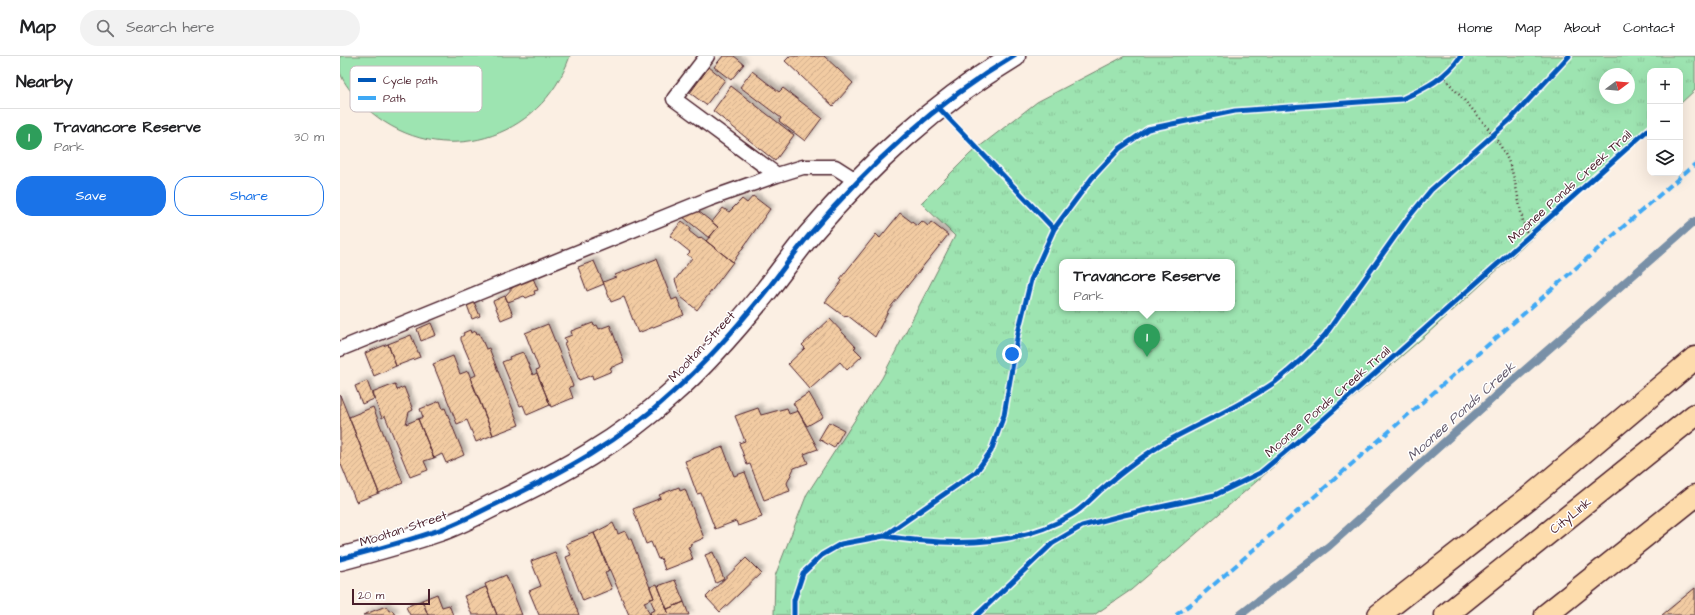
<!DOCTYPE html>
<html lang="en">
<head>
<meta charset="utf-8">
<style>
	body { margin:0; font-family:"Architects Daughter",sans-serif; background:#f2f2f2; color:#202124 }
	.controls { position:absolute; right:12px; top:12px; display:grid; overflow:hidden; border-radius:8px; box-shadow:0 4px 16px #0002 }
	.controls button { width:36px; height:36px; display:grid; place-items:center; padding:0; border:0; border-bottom:1px solid #e0e0e0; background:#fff; color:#202124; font:20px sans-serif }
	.compass { position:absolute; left:1259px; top:12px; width:36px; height:36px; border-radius:50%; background:#fff; box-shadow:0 4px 16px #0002; rotate:74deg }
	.scale { position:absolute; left:12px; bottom:10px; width:78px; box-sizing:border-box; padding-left:4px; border:2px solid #4a1f2b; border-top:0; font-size:11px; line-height:14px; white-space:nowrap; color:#4a1f2b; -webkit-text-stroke:3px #fff; paint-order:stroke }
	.you { position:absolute; left:672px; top:298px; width:14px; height:14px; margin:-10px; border:3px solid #fff; border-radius:50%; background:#1a73e8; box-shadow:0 0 0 6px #1a73e833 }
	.badge { display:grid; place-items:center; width:26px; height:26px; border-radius:50%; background:#1a73e8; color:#fff; font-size:13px; font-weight:700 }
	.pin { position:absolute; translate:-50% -33px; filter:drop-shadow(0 1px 2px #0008) }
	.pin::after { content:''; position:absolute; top:21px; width:14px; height:12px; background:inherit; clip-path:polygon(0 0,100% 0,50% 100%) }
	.popup { position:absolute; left:719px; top:203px; width:176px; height:52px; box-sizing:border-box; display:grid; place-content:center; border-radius:8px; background:#fff; filter:drop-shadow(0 1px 3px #0005); font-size:13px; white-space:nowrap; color:#757577 }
	.popup b { font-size:15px; color:#202124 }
	.popup::after { content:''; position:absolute; left:50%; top:100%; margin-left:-8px; border:8px solid transparent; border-top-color:#fff }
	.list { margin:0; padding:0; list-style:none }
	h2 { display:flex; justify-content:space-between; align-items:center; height:52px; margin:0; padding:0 16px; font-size:17px }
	h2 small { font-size:13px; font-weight:400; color:#757577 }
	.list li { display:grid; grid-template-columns:26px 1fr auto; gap:12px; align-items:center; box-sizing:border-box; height:56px; padding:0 16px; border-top:1px solid #e0e0e0 }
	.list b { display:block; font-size:15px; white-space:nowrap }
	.list p { margin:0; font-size:13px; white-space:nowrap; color:#757577 }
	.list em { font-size:13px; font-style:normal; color:#757577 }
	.actions { display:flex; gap:8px; padding:12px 16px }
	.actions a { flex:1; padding:9px 0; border:1px solid #1a73e8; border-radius:16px; text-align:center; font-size:14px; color:#1a73e8 }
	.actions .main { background:#1a73e8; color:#fff }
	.icon { flex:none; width:22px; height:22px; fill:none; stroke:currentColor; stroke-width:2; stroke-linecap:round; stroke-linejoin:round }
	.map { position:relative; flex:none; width:1355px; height:559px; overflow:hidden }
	header { display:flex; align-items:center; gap:24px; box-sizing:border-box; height:56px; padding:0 20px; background:#fff; border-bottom:1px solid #e0e0e0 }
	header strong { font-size:19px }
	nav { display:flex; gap:22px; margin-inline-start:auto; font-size:14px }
	.search { width:280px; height:36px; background:#f2f2f2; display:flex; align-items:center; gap:10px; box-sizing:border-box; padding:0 14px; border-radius:22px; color:#757577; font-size:15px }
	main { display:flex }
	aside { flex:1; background:#fff }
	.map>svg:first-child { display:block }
	.park { fill:url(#park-tufts); stroke:#74826e; fill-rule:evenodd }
	.pitch { fill:#9de4b1; stroke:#74826e }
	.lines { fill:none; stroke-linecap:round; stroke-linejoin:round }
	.stream { stroke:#7990a7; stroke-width:8 }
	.building { fill:url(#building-hatch); stroke:#4a1f2b; filter:url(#shadow) }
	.service-casing { stroke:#4a1f2b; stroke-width:17 }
	.minor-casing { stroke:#4a1f2b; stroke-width:25 }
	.motorway-casing { stroke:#4a1f2b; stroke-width:25 }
	.path { stroke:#4a1f2b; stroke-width:2.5; stroke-dasharray:1 3; stroke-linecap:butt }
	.service { stroke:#fff; stroke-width:14 }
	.minor { stroke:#fff; stroke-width:22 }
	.motorway { stroke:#fddcac; stroke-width:22 }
	.quiet { stroke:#3fa9f5; stroke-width:4; stroke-dasharray:8 4; stroke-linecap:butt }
	.cycleway-casing { stroke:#fff; stroke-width:8 }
	.cycleway { stroke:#0057b8; stroke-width:5 }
	.labels { text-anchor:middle; stroke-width:3; stroke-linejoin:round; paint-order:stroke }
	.street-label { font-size:13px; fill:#4a1f2b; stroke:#fff }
	.water-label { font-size:14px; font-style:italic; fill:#615869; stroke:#fff }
	.key { fill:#fff; stroke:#c9bcbf; stroke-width:1 }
	.key-label { font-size:11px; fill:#4a1f2b }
</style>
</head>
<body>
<header>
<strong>Map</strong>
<div class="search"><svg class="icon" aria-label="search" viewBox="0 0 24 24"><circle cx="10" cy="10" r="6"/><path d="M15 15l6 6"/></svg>Search here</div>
<nav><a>Home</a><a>Map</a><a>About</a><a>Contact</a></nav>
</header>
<main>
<aside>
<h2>Nearby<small></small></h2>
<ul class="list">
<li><span class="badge" style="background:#2e9e5b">1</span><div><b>Travancore Reserve</b><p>Park</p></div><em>30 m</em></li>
</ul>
<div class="actions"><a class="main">Save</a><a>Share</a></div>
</aside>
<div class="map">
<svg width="1355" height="559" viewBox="0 0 1355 559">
	<defs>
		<pattern id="park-tufts" width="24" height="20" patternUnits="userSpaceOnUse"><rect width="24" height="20" fill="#9de4b1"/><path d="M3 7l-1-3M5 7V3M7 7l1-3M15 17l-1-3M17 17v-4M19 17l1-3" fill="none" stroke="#89c398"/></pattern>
		<pattern id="building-hatch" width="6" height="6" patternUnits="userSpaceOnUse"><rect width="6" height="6" fill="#f2cba2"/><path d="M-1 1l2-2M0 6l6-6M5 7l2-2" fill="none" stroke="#d1ae8c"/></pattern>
		<filter id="shadow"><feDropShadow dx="3.5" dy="-3.5" stdDeviation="2" flood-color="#0004"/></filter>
	</defs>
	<rect width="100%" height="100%" fill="#fbefe3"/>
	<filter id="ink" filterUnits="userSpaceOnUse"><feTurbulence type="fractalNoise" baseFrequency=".025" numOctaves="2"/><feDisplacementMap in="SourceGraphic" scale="8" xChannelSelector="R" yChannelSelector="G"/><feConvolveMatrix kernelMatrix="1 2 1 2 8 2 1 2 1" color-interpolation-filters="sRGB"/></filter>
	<g filter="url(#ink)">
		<path class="park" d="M 785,0 L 1355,0 L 1355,34 L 1340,48 L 1340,15 L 1310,15 L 1310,75 L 1086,279 L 791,534 L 754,559 L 434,559 L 435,520 L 467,438 L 542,322 L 615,180 L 581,147 L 630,98 L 697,46 ZM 1265,18 L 1289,18 L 1289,42 L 1265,42 ZM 722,206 L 892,206 L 892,252 L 722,252 Z"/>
		<path class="pitch" d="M 0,0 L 230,0 C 201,85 100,114 31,56 C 21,47 2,28 0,15 C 0,10 0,5 0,0 Z"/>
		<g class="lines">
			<path class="stream" d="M 900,559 L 989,490 L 1162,334 L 1355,165"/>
		</g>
		<path class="building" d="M 383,0 L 394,0 L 404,8 L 391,24 L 374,11 Z
			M 450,0 L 484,0 L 513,27 L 493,50 L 445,5 Z
			M 369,11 L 385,24 L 366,49 L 350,37 Z
			M 412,15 L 439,36 L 443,32 L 482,62 L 465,85 L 439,65 L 441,62 L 400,31 Z
			M 391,30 L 454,79 L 435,105 L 373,55 Z
			M 413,140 L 430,153 L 393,206 L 366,185 L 378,171 L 372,166 L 383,152 L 389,156 L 402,143 L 407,147 Z
			M 358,155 L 378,171 L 369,182 L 343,161 Z
			M 560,157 L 577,170 L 582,165 L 588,170 L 591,166 L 608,179 L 549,253 L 535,281 L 507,259 L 505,261 L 485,246 L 502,225 L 500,223 L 536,178 L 540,182 Z
			M 342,165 L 351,172 L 349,175 L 359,183 L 361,181 L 393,206 L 357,254 L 341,241 L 335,224 L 352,202 L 347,199 L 350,196 L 330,180 Z
			M 316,203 L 332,244 L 337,242 L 344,259 L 298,277 L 284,241 L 271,246 L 263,226 L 276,221 L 275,219 Z
			M 254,205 L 264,228 L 247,235 L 238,211 Z
			M 193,222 L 198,234 L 194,235 L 195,238 L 186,242 L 184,240 L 168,246 L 165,240 L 175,229 Z
			M 165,240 L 173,259 L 161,264 L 153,245 Z
			M 134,246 L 140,260 L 132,263 L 127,249 Z
			M 490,263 L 516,291 L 514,292 L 522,300 L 507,314 L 500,306 L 470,333 L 448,308 L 465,292 L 462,289 Z
			M 91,267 L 96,279 L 81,285 L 77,273 Z
			M 253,267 L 254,270 L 257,269 L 259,273 L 270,269 L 284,306 L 270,312 L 272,315 L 253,323 L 252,319 L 239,324 L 224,287 L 226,286 L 224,282 L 232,279 L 231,275 Z
			M 208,268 L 233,330 L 229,331 L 233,342 L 211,351 L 197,317 L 196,314 L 199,313 L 185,277 Z
			M 130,274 L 131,277 L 136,275 L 137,278 L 139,277 L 146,293 L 149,292 L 179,369 L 153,379 L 130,322 L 136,319 L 121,284 L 121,281 L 124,279 L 123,277 Z
			M 71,279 L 80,301 L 56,310 L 48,288 Z
			M 48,288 L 56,310 L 34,320 L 25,297 Z
			M 183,296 L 193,319 L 197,317 L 210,349 L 187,359 L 183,349 L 180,350 L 162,306 L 170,303 L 169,301 Z
			M 113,300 L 120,318 L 128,315 L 153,379 L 136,386 L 127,364 L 117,368 L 93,308 Z
			M 27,325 L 34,343 L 22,348 L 15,330 Z
			M 55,328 L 57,334 L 64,331 L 73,354 L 69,356 L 66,368 L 78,363 L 94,402 L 84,405 L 88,414 L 70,421 L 45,360 L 42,362 L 32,337 Z
			M 469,337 L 483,361 L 467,370 L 453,347 Z
			M 0,339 L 39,437 L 16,446 L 0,406 Z
			M 100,345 L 103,353 L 105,352 L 124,399 L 106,407 L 102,398 L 94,402 L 78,363 L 83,361 L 80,353 Z
			M 33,351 L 63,427 L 39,437 L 9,361 Z
			M 418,352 L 421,359 L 447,352 L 449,358 L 458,355 L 478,393 L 464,398 L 468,407 L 454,412 L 447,427 L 450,435 L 424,444 L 410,408 L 407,409 L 399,387 L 405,385 L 395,360 Z
			M 489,366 L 504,374 L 494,392 L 479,383 Z
			M 383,391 L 394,420 L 405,416 L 422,461 L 398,470 L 396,465 L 375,473 L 361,437 L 357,438 L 345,405 Z
			M 339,431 L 340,435 L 345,433 L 364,482 L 350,488 L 351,490 L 348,491 L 353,503 L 325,514 L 321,502 L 318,503 L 311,486 L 306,488 L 293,453 L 321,442 L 319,439 Z
			M 273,467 L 278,478 L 285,475 L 289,483 L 291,483 L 314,542 L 304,546 L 310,559 L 289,559 L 254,477 Z
			M 254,477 L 269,515 L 265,517 L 272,533 L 243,545 L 226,501 L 231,499 L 226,488 Z
			M 215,496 L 239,559 L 199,559 L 189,535 L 201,530 L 191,505 Z
			M 373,496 L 384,523 L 376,527 L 365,499 Z
			M 406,502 L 421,517 L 380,556 L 366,541 Z
			M 166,519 L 182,559 L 157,559 L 145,528 Z
			M 335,524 L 344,546 L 327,553 L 318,530 Z
			M 317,528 L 318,530 L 329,559 L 311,559 L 310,556 L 315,554 L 310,543 L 314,542 L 310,531 Z
			M 146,531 L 157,559 L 132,559 L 124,540 Z
			M 1355,532 L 1355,559 L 1322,559 Z
			M 97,538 L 102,551 L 109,549 L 113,559 L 88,559 L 82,544 Z
			M 82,544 L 88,559 L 70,559 L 66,551 Z
			M 344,546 L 349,559 L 329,559 L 327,553 Z
			M 46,550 L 49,555 L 52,554 L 55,559 L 23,559 Z"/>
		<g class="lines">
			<g class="service-casing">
				<path id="service" d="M 367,0 L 334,43 L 437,119
					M 0,293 L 369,143 L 437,119 L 463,111 L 495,111 L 517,125"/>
			</g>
			<g class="minor-casing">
				<path id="minor" d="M 0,503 C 34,494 67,485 99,474 C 120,467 139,456 158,447 C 221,417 281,385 332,337 C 366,307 397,271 426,235 C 441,216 455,196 470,178 C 530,108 595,47 674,0"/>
			</g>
			<g class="motorway-casing">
				<path id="motorway" d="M 1039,559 L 1195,437 L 1355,302
					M 1106,559 L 1355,359
					M 1206,559 L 1355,440"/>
			</g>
			<path class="path" d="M 1103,20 C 1123,44 1152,72 1166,100 C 1178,124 1178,155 1188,181"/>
			<use href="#service" class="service"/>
			<use href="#minor" class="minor"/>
			<use href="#motorway" class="motorway"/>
			<path class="quiet" d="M 836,559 L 855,545 L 1355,108"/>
			<g class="cycleway-casing">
				<path id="cycleway" d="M 598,51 L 714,173
					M 544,480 C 605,490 679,492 733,458 C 743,452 752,442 761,434 C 782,416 802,400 826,386 C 862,366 901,350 935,326 C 953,312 970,296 985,279 L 1068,162 L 1091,134 L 1171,63 L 1229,0
					M 0,503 C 34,494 67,485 99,474 C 120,467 139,456 158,447 C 221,417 281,385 332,337 C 366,307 397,271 426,235 C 441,216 455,196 470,178 C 530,108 595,47 674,0
					M 454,559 L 454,544 L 463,517 L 482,499 L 501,488 L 544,480 L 636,416 L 651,395 L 664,359 L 678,277 L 691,224 L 714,173 L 752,122 L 779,93 L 808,73 L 895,55 L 1062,43 C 1086,32 1106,22 1121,0
					M 637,559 L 713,487 L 742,470 L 784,459 L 875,439 L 920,417 L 976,370 L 1310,72"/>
			</g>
			<use href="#cycleway" class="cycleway"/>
		</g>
	</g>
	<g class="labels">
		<g class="street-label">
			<text transform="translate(1229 130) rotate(-42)" y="5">Moonee Ponds Creek Trail</text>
			<text transform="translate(361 290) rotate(-47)" y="5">Mooltan Street</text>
			<text transform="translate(987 345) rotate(-41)" y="5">Moonee Ponds Creek Trail</text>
			<text transform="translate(1230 459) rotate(-39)" y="5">CityLink</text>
			<text transform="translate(63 472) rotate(-18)" y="5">Mooltan Street</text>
		</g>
		<g class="water-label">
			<text transform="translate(1121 355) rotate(-42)" y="5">Moonee Ponds Creek</text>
		</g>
	</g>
	<rect x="10" y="10" width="132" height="46" rx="6" class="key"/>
	<rect x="18" y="22" width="18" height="4" fill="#0057b8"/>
	<rect x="18" y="40" width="18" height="4" fill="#3fa9f5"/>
	<g class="key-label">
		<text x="43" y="28">Cycle path</text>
		<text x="43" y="46">Path</text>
	</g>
</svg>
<div class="controls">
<button>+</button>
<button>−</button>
<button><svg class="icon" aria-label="layers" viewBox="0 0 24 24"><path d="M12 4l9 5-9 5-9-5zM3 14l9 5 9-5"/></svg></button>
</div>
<svg class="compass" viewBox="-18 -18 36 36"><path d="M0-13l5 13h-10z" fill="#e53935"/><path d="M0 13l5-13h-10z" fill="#757577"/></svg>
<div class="scale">20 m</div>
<div class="you"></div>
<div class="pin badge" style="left:807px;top:301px;background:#2e9e5b">1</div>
<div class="popup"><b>Travancore Reserve</b>Park</div>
</div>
</main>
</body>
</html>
